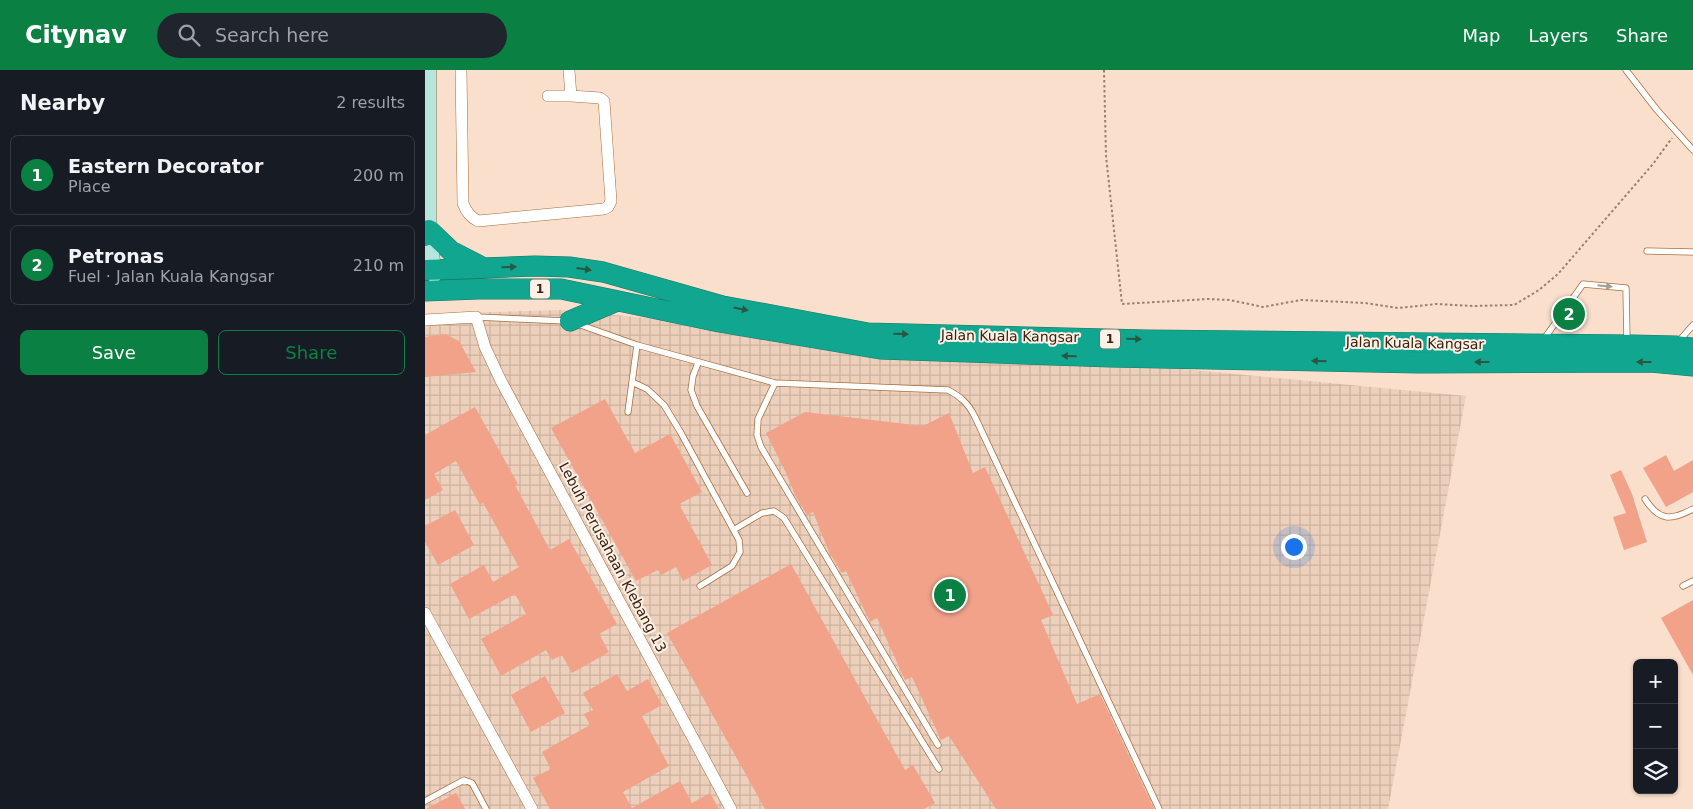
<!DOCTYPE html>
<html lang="en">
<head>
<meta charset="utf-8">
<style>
	body { margin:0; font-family:"DejaVu Sans",sans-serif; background:#20242c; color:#f1f3f6 }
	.controls { position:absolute; right:15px; bottom:15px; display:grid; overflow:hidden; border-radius:8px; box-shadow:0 1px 4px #0004 }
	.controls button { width:45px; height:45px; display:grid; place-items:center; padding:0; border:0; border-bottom:1px solid #363941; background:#171b24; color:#f1f3f6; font:25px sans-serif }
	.you { position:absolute; left:868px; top:476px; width:18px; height:18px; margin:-12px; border:4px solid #fff; border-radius:50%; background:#1a73e8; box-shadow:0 0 0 8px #1a73e833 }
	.badge { display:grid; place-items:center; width:32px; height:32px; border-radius:50%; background:#0b8043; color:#fff; font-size:16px; font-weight:700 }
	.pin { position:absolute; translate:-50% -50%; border:2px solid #fff; box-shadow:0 1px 5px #0006 }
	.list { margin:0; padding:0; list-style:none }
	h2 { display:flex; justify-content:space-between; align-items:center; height:65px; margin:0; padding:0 20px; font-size:21px }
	h2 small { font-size:16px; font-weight:400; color:#9ea1a6 }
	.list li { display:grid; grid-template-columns:32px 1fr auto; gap:15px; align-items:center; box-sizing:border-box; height:80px; margin:0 10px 10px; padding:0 10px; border:1px solid #363941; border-radius:8px }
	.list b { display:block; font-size:19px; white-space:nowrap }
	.list p { margin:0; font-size:16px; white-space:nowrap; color:#9ea1a6 }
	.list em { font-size:16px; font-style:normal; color:#9ea1a6 }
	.actions { display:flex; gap:10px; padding:15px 20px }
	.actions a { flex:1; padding:11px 0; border:1px solid #0b8043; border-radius:8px; text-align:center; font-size:18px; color:#0b8043 }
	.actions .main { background:#0b8043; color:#fff }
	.icon { flex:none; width:28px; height:28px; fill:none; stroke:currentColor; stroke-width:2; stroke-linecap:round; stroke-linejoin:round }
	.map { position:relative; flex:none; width:1268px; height:739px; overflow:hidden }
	header { display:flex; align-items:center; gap:30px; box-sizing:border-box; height:70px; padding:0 25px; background:#0b8043; color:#fff }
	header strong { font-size:24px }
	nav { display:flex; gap:28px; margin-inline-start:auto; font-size:18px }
	.search { width:350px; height:45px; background:#20242c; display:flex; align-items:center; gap:12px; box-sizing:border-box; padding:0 18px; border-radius:28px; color:#9ea1a6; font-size:19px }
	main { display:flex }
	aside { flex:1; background:#171b24 }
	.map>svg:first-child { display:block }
	.industrial { fill:url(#industrial-grid) }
	.building { fill:#f1a289 }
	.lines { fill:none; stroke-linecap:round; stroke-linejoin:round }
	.lane-casing { stroke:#a96e3f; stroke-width:7 }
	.street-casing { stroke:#a96e3f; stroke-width:12 }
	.secondary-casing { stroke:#a96e3f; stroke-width:16 }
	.highway-casing { stroke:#1f7862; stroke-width:21 }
	.path { stroke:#99806c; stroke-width:2; stroke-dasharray:2.5 2.5; stroke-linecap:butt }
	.lane { stroke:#fff; stroke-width:5.5 }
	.street { stroke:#fff; stroke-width:11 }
	.secondary { stroke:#b7e4dd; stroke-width:15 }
	.highway { stroke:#10a68f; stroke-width:20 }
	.oneway { fill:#295742 }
	.oneway2 { fill:#a69c93 }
	.labels { text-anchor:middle; stroke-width:4; stroke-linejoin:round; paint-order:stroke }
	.shield { fill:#fdf0e6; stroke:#74604f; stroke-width:1 }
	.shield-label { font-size:12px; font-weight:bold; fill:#3a220e }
	.street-label { font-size:14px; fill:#3a220e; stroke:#fdf0e6 }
</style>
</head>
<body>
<header>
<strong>Citynav</strong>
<div class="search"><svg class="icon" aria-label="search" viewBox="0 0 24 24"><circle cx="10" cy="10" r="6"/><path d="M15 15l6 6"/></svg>Search here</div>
<nav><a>Map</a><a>Layers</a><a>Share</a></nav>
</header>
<main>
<aside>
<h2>Nearby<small>2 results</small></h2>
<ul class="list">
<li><span class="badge">1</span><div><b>Eastern Decorator</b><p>Place</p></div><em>200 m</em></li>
<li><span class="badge">2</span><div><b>Petronas</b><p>Fuel · Jalan Kuala Kangsar</p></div><em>210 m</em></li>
</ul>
<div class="actions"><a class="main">Save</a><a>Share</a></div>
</aside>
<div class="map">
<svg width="1268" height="739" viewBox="0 0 1268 739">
	<defs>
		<pattern id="industrial-grid" width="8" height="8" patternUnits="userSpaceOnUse" patternTransform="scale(1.25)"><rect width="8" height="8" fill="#edd0bb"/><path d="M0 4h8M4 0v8" fill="none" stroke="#ccb2a0"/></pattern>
	</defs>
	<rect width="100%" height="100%" fill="#fadfcc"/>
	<path class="industrial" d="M 138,240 L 1041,326 L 963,739 L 0,739 L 0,244 Z"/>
	<path class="building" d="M 20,264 L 34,271 L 51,302 L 0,307 L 0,267 Z
		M 180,329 L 210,383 L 245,364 L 277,422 L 254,434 L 287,495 L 258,511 L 251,497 L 236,505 L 233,500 L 211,511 L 126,358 Z
		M 50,337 L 93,414 L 90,415 L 125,480 L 144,469 L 192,554 L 174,564 L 184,582 L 147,603 L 137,585 L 127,590 L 121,580 L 76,606 L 56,569 L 101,544 L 90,524 L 44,549 L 25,514 L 59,495 L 68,512 L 94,497 L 58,433 L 55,435 L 31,391 L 9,404 L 18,420 L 0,430 L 0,365 Z
		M 380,342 L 498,356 L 524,343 L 548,403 L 560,397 L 628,545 L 616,550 L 652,634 L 675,624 L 729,739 L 571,739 L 524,666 L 516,670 L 487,607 L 480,610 L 452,548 L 445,552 L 421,501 L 417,503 L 404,482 L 388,442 L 382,445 L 371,427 L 361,403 L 341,363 Z
		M 1241,385 L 1249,401 L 1268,390 L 1268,422 L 1241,437 L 1218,398 Z
		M 1196,400 L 1207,424 L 1222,472 L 1199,480 L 1188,447 L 1201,443 L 1185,405 Z
		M 30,440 L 49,475 L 13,495 L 0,472 L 0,456 Z
		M 366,494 L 480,700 L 488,695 L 510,733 L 499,739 L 340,739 L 242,563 Z
		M 1268,530 L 1268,605 L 1236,548 Z
		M 192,604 L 202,621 L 223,609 L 237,635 L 217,646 L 244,696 L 198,722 L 207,738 L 255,711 L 267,733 L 285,723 L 294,739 L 125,739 L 108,708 L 126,699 L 117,682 L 165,655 L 159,644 L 168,640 L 158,623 Z
		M 120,606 L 140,643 L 106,662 L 86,625 Z
		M 31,723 L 40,739 L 1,739 Z"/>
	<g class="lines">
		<g class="lane-casing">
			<path id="lane" d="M 1201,0 L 1232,40 L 1268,80
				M 1222,181 L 1268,182
				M 51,247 L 142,251
				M 153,254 L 212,275 L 350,313 L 523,320 C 536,327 543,333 550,347 L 734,739
				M 1119,269 L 1158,214 L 1201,218 L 1202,271
				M 1253,272 L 1268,255
				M 273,293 L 268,306 L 266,320 L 272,336 L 322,423
				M 207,312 L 222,319 L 239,335 L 256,363 L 314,470 L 315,482 L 307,496 L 275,516
				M 350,313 L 333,349 L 332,365 L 336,377 L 513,675
				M 203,342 L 212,275
				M 1220,429 C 1234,451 1246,451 1268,439
				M 310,459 L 337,443 L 349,441 L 359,448 L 514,699
				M 1258,516 L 1268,511
				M 0,731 L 39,710 L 47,713 L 61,739"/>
		</g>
		<g class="street-casing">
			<path id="street" d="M 36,0 L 38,133 C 41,142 45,147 53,151 L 179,139 L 183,137 L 186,131 L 179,31 L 175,28 L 146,26 L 144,0
				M 123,26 L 146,26
				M 0,250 L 51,247 L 60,277 L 76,311 L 306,739
				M 0,543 L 107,739"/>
		</g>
		<g class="secondary-casing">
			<path id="secondary" d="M 4,0 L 4,160 L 9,205"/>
		</g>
		<g class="highway-casing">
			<path id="highway" d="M 0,166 L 4,160 L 26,181 L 57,197
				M 0,200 L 110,196 L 144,197 L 178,202 L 298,236 L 443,263 L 721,270 L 1207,275 L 1250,276 L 1268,278
				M 0,221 L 53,219 L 136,219 L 294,252 L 455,279 L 686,287 L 994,293 L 1226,292 L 1268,296
				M 145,251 L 192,231"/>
		</g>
		<path class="path" d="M 679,0 L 681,86 L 697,234 L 783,229 L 805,230 L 838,237 L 876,230 L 940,233 L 973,238 L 1011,234 L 1048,236 L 1089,235 L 1114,220 L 1133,204 L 1228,94 L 1247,68"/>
		<use href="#lane" class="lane"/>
		<use href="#street" class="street"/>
		<use href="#secondary" class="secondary"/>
		<use href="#highway" class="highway"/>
	</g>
	<defs><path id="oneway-solid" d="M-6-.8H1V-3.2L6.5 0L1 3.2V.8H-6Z" transform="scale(1.25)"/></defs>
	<g class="oneway">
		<use href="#oneway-solid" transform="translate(84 197) rotate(-2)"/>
		<use href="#oneway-solid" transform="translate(159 199) rotate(8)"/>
		<use href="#oneway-solid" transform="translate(316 239) rotate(11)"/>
		<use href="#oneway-solid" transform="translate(476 264) rotate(1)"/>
		<use href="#oneway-solid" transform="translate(709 269) rotate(1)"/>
		<use href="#oneway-solid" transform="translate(644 286) rotate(-178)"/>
		<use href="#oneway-solid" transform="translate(894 291) rotate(-179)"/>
		<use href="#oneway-solid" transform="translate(1057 292) rotate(180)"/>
		<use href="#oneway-solid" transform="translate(1219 292) rotate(-180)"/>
	</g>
	<use class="oneway2" href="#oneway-solid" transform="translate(1180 216) rotate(6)"/>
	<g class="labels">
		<g class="shield">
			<rect x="105" y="209.5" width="20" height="19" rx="4"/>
			<rect x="675" y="259.5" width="20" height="19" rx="4"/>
		</g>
		<g class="shield-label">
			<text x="115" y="223">1</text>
			<text x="685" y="273">1</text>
		</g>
		<g class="street-label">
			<text transform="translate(585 266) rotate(1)" y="5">Jalan Kuala Kangsar</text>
			<text transform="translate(990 273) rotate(1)" y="5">Jalan Kuala Kangsar</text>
			<text transform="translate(188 487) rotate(62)" y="5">Lebuh Perusahaan Klebang 13</text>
		</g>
	</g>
</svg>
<div class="controls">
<button>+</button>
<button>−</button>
<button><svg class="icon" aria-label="layers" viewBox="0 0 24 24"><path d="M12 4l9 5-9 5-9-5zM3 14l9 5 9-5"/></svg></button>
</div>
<div class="you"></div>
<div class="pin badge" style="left:525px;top:525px">1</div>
<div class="pin badge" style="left:1144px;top:244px">2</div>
</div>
</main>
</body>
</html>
